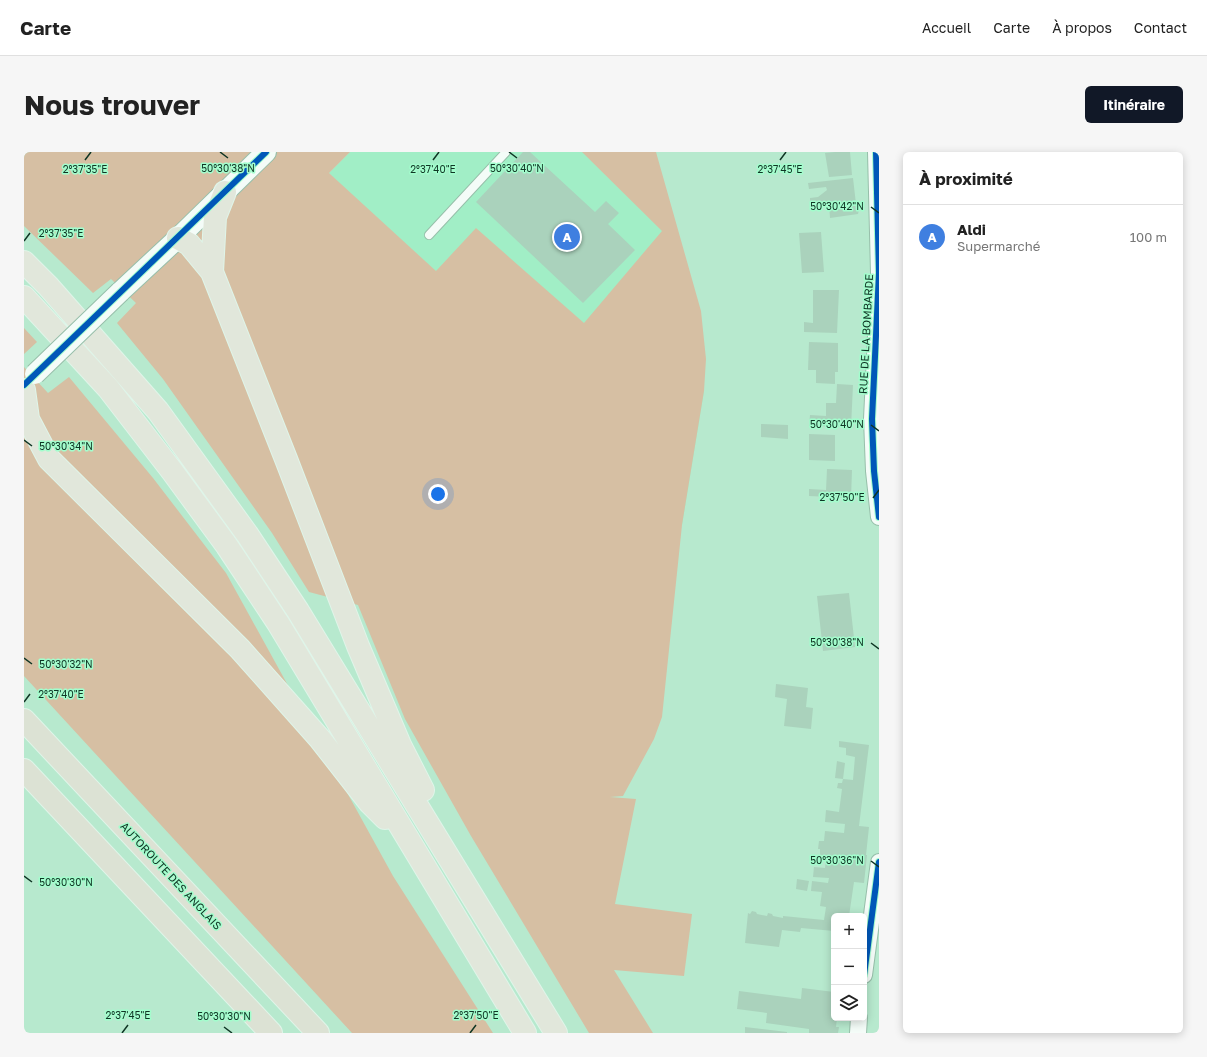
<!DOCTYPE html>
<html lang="fr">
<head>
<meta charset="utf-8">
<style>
	body { margin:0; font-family:"Golos Text",sans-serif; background:#f6f6f6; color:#222 }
	.controls { position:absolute; right:12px; bottom:12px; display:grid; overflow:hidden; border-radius:6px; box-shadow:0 2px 10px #0003 }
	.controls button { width:36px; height:36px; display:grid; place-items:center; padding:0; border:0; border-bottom:1px solid #e0e0e0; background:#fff; color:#222; font:20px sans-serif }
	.you { position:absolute; left:414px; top:342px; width:14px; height:14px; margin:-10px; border:3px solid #fff; border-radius:50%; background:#1a73e8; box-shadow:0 0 0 6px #1a73e833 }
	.badge { display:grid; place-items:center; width:26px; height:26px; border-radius:50%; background:#111827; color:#fff; font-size:13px; font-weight:700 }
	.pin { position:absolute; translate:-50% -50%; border:2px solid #fff; box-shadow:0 1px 4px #0006 }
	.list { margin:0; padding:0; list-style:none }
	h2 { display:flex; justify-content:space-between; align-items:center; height:52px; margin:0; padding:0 16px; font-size:17px }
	h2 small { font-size:13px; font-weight:400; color:#767676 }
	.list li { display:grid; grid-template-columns:26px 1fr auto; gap:12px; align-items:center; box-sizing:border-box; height:64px; padding:0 16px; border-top:1px solid #e0e0e0 }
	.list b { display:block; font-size:15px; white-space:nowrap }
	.list p { margin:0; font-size:13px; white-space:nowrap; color:#767676 }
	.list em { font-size:13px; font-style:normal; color:#767676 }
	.icon { flex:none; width:22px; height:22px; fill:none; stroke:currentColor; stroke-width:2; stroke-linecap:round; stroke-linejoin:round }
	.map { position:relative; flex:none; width:855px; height:881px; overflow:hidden; border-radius:6px }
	header { display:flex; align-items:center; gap:24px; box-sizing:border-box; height:56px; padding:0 20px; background:#fff; border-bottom:1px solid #e0e0e0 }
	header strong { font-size:19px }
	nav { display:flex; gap:22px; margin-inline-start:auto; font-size:14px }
	.intro { display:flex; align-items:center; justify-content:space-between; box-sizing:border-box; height:96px; padding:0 24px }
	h1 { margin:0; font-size:28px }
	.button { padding:10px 18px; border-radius:6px; background:#111827; color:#fff; font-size:14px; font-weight:700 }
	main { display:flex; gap:24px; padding:0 24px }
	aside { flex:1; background:#fff; border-radius:6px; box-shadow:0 2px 10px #0003 }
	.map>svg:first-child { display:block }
	.built { fill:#a1eec6 }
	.green { fill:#d6bfa3 }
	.building { fill:#aad2bc }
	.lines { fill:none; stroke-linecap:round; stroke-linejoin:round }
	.service-casing { stroke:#97bfaa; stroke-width:10 }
	.minor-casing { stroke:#97bfaa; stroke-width:18 }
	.tertiary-casing { stroke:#97bfaa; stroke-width:22 }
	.trunk-casing { stroke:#dff5e9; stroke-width:24 }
	.motorway-casing { stroke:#dff5e9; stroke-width:24 }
	.service { stroke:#f4fcf8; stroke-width:8 }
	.minor { stroke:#f4fcf8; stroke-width:16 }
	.tertiary { stroke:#f4fcf8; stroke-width:20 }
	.trunk { stroke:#e1e7db; stroke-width:22 }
	.motorway { stroke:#dce2d4; stroke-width:22 }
	.tertiary-bridge-casing { stroke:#97bfaa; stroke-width:22; stroke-linecap:butt }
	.tertiary-bridge { stroke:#f4fcf8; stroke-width:20 }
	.cycleway-casing { stroke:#a3fdcd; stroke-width:8 }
	.cycleway { stroke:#0057b8; stroke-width:6 }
	.ticks { fill:none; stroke:#0f3524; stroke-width:1.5 }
	.labels { text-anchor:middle; stroke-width:3; stroke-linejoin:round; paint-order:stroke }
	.street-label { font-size:11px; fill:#0f3524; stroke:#a3fdcd }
	.ticks-label { font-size:10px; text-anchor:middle; fill:#0f3524; stroke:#a3fdcd; stroke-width:3; stroke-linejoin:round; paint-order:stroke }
</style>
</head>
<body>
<header>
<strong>Carte</strong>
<nav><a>Accueil</a><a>Carte</a><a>À propos</a><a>Contact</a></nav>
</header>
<div class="intro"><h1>Nous trouver</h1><a class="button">Itinéraire</a></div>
<main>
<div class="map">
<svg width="855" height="881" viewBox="0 0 855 881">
	<rect width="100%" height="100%" fill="#b7e9ce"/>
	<path class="built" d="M 326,0 L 632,0 L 680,239 L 658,373 L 305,21 Z"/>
	<path class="green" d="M 0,0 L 326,0 L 305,21 L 412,119 L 452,76 L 560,171 L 638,79 L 558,0 L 632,0 L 677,159 L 682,207 L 680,239 L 658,373 L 638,565 L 630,587 L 599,644 L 586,645 L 612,647 L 591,752 L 668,762 L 660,824 L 590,818 L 629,881 L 565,881 L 447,684 L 381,567 L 334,453 L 285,440 L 248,381 L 139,227 L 93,171 L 112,151 L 87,127 L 69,141 L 0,74 Z
		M 0,176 L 13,190 L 0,202 Z
		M 0,215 L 24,241 L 45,225 L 129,326 L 202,421 L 369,724 L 469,881 L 328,881 L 0,524 Z"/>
	<path class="building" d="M 499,0 L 506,0 L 571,60 L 582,49 L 595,61 L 584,72 L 611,98 L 559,151 L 452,50 Z
		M 811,0 L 826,0 L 828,23 L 805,25 L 801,1 Z
		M 829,26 L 832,52 L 834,53 L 835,58 L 834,62 L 806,66 L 805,53 L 800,54 L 800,50 L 786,52 L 786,46 L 794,45 L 803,38 L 802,35 L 785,37 L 784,31 Z
		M 797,80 L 800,120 L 778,121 L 775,81 Z
		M 789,138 L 815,138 L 813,181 L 780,180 L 780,170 L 789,171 Z
		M 785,190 L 814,191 L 814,220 L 811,220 L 811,232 L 792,231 L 792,218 L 784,218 Z
		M 813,232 L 829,233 L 827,275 L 785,274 L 786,263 L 802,264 L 802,251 L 812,251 Z
		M 737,272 L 764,273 L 764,287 L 737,285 Z
		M 785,282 L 811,283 L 811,309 L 785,308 Z
		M 803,317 L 828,318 L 827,346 L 785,344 L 785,337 L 802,338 Z
		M 825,441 L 831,495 L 799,499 L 793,444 Z
		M 752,532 L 784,536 L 782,555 L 789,556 L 787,577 L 760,574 L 763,547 L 751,545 Z
		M 815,589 L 845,593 L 835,674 L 845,675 L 842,703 L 843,703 L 840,731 L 830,730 L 825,764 L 810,764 L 810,779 L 777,776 L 776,780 L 758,778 L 755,795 L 721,791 L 724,761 L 726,762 L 728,759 L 732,760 L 733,762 L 743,764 L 744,761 L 748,762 L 749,764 L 759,766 L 759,764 L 800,768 L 802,755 L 796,754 L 798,740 L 787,739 L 788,729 L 804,731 L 805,726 L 789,725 L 790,715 L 801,716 L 802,707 L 799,707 L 799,704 L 796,703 L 796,697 L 794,697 L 795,689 L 800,689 L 801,679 L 820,681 L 821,672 L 801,670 L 802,658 L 815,660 L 818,637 L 813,636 L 814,631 L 818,631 L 819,627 L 829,628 L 831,605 L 822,603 L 822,596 L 815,595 Z
		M 813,609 L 821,611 L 819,627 L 811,626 Z
		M 773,727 L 785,729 L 783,739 L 772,737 Z
		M 778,836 L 810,840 L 810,866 L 813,866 L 812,875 L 815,875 L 814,881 L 785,881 L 785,877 L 742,871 L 743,861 L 713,857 L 715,839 L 777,847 Z
		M 721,875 L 763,880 L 763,881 L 721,881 Z"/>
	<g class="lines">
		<g class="service-casing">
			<path id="service" d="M 405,83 L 482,0"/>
		</g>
		<g class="minor-casing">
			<path id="minor" d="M 852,0 L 855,121 L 848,267 L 850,319 L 855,365
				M 840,823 L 855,710
				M 834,881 L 835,866"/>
		</g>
		<g class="tertiary-casing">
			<path id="tertiary" d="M 96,140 L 154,86 L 242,0"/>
		</g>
		<g class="trunk-casing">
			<path id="trunk" d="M 154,86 L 165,92 L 188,120 L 262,307 L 334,494 L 376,593 L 399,638
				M 0,110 L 24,134 L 134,259 L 223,382 L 274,459 L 532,881
				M 188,120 L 191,65 L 201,40
				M 0,145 L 84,236 L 148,319 L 203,394 L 254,471 L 501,881
				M 0,238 L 4,267 L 25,307 L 216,497 L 296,587 L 346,651 L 361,666"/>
		</g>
		<g class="motorway-casing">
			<path id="motorway" d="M 0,568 L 294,881
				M 0,618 L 247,881"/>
		</g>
		<use href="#service" class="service"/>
		<use href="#minor" class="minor"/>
		<use href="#tertiary" class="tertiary"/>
		<use href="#trunk" class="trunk"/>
		<use href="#motorway" class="motorway"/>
		<g class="tertiary-bridge-casing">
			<path id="tertiary-bridge" d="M 11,222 L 96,140"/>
		</g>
		<use href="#tertiary-bridge" class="tertiary-bridge"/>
		<g class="cycleway-casing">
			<path id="cycleway" d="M 852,0 L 855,121 L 848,267 L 850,319 L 855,365
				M 0,233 L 242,0
				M 840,823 L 855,710"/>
		</g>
		<use href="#cycleway" class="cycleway"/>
	</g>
	<path class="ticks" d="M 196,0 L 204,6M 485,0 L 493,6M 61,8 L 67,0M 409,8 L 415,0M 756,8 L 762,0M 847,55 L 855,61M 0,89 L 6,81M 847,273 L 855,279M 0,288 L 8,294M 849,346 L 855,338M 847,491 L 855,497M 0,506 L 8,512M 0,550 L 6,542M 847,709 L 855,715M 0,724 L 8,730M 200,875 L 208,881M 98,881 L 104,873M 446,881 L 452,873"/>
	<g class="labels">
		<g class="street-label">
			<text transform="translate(842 182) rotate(-87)" y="4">RUE DE LA BOMBARDE</text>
			<text transform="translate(147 724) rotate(47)" y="4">AUTOROUTE DES ANGLAIS</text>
		</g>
	</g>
	<g class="ticks-label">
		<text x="204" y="20">50°30'38"N</text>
		<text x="493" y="20">50°30'40"N</text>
		<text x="61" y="21">2°37'35"E</text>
		<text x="409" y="21">2°37'40"E</text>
		<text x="756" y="21">2°37'45"E</text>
		<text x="813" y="58">50°30'42"N</text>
		<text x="37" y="85">2°37'35"E</text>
		<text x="813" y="276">50°30'40"N</text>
		<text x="42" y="298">50°30'34"N</text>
		<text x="818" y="349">2°37'50"E</text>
		<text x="813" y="494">50°30'38"N</text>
		<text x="42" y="516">50°30'32"N</text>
		<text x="37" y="546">2°37'40"E</text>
		<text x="813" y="712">50°30'36"N</text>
		<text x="42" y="734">50°30'30"N</text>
		<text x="104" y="867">2°37'45"E</text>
		<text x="452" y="867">2°37'50"E</text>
		<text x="200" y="868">50°30'30"N</text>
	</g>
</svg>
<div class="controls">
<button>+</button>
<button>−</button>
<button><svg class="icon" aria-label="layers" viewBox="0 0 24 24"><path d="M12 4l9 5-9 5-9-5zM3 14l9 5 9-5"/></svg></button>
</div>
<div class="you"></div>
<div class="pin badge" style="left:543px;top:85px;background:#3f7fe0">A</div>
</div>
<aside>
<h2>À proximité<small></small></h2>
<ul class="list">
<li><span class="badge" style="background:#3f7fe0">A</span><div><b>Aldi</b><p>Supermarché</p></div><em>100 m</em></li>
</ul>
</aside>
</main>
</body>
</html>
